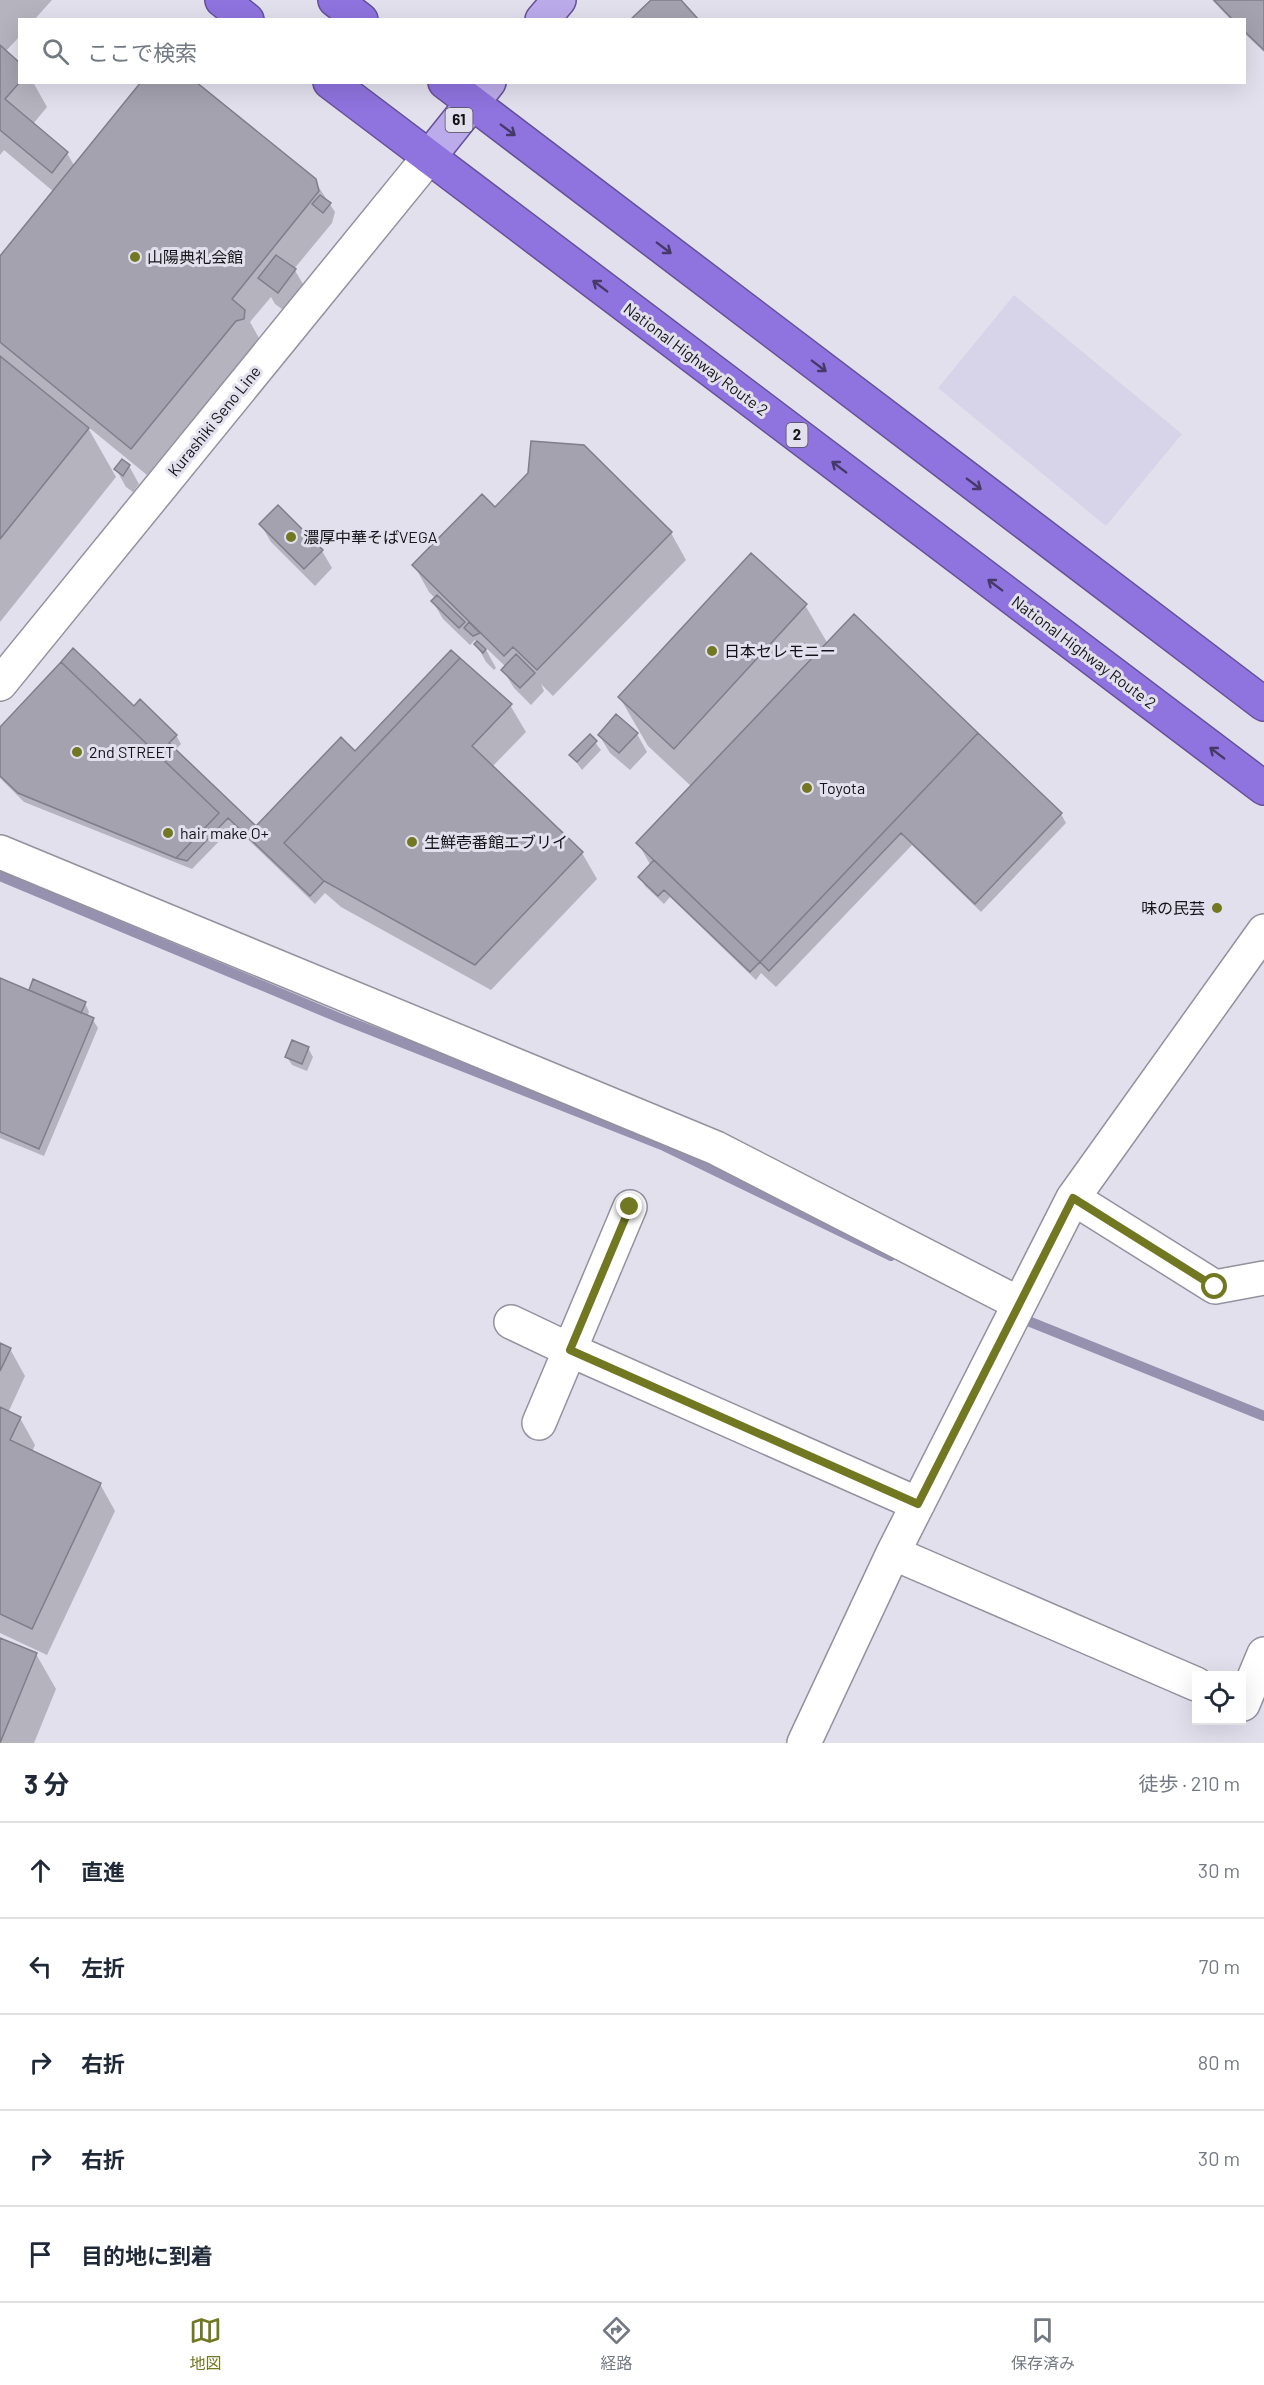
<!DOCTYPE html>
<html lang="ja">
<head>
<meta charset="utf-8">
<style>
	body { margin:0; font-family:Barlow,"Noto Sans JP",sans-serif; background:#f6f6f7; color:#1f2937 }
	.controls { position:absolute; right:18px; bottom:18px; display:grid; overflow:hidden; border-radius:0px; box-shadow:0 6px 24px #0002 }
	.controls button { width:54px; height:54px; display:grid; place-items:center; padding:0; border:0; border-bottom:2px solid #e0e1e3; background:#fff; color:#1f2937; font:30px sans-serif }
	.stop { position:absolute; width:18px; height:18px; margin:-14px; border:4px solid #727822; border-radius:50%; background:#fff }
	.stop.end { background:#727822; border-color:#fff; box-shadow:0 2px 6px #0008 }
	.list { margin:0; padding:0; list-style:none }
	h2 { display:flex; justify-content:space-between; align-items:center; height:78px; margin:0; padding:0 24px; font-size:26px }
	h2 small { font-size:20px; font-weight:400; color:#747a83 }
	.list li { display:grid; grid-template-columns:39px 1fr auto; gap:18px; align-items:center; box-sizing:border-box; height:96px; padding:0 24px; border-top:2px solid #e0e1e3 }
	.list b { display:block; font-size:22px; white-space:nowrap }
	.list em { font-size:20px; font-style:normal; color:#747a83 }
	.icon { flex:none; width:33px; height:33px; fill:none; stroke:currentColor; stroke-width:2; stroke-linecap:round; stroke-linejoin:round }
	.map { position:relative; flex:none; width:1264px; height:1743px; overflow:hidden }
	.search { position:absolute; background:#fff; box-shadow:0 6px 24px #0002; left:18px; right:18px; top:18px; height:66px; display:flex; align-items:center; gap:15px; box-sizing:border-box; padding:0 21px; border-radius:0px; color:#747a83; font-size:22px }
	.sheet { height:558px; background:#fff }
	nav { display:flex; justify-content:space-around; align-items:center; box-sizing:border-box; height:84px; border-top:2px solid #e0e1e3; background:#fff; font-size:16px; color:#747a83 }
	nav a { display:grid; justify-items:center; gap:3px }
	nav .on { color:#727822 }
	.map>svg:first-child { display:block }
	.built { fill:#d7d4e9 }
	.shadow { fill:#0003 }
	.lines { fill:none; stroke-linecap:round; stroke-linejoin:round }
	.stream { stroke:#9691ae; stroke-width:10 }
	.building { fill:#a4a2af; stroke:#807e8b; stroke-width:1.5 }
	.street-casing { stroke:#93919e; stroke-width:36 }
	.secondary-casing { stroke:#93919e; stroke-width:36 }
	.primary-casing { stroke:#645198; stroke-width:36 }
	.highway-casing { stroke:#645198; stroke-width:36 }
	.street { stroke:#fff; stroke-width:33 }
	.secondary { stroke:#fff; stroke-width:33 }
	.primary { stroke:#bcabeb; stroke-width:33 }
	.highway { stroke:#8f73de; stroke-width:33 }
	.oneway { stroke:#453967 }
	.route { stroke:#727822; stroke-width:8 }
	.poi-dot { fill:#727822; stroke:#e3e0ee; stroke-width:2 }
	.labels { text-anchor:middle; stroke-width:6; stroke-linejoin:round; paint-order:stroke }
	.shield { fill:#e3e0ee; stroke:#525058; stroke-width:1.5 }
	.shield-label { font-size:15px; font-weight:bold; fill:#141317 }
	.poi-label { font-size:16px; fill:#141317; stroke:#e3e0ee; text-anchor:start }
	.street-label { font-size:16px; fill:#141317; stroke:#e3e0ee }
</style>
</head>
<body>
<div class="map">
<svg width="1264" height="1743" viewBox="0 0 1264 1743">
	<rect width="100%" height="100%" fill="#e3e0ee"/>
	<path class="built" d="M 1014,295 L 1182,434 L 1106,526 L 938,388 Z"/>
	<path class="shadow" d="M 0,0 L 52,0 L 34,20 L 20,20 L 20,36 L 5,52 L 20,82 L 33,82 L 47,107 L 33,124 L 67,153 L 75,167 L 316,183 L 335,212 L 332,223 L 294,269 L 311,297 L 294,318 L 275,304 L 271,297 L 250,322 L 259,338 L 259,346 L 252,347 L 147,475 L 87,426 L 116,477 L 0,622 L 0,258 L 54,192 L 4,150 L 0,155 Z
		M 1212,0 L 1264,0 L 1264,52 L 1244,33 L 1244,20 L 1231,20 Z
		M 583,446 L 671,533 L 686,560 L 553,696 L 541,684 L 544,691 L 531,705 L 514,688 L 503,670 L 506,667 L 484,646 L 496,668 L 494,670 L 486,662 L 476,644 L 478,643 L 475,640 L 470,645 L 443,619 L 433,602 L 436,599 L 429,592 L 414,565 Z
		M 129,466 L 139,484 L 133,492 L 126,487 L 116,469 Z
		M 261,525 L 322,551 L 332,568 L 315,586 L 271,542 Z
		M 805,605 L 828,644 L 855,616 L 1061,814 L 1066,823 L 981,912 L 912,845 L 776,987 L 761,973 L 756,980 L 670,897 L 664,904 L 645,886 L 640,877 L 651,866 L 638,843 L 692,787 L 648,746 L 620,698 Z
		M 510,705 L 526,732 L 492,767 L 582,853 L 597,879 L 491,990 L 341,907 L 325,893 L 315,904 L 234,826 L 192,869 L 24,802 L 0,778 L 0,729 L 134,708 L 176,735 L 181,744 L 175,750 L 256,828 L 355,753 Z
		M 637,734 L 647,752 L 630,770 L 610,753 L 599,735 Z
		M 590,736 L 601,750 L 582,770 L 571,755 Z
		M 0,979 L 30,992 L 34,981 L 85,1003 L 89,1012 L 87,1017 L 93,1020 L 98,1028 L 44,1156 L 0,1138 Z
		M 308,1048 L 313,1057 L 307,1071 L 292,1065 L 287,1057 Z
		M 0,1345 L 10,1349 L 25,1376 L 8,1413 L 20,1418 L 35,1445 L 32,1452 L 100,1484 L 115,1511 L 47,1655 L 0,1633 Z
		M 0,1639 L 36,1654 L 56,1689 L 34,1743 L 0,1743 Z"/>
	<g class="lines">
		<path class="stream" d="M 0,876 L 342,1019 L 662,1145 L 891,1256
			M 1028,1321 L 1264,1416"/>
	</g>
	<path class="building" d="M 651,0 L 681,0 L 699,20 L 630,20 Z
		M 1214,0 L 1264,0 L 1264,50 L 1244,31 L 1244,20 L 1233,20 Z
		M 0,45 L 20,63 L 20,82 L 5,99 L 68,152 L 52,173 L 0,130 Z
		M 141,82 L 196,82 L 316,179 L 319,191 L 232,299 L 245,310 L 244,319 L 236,321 L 131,449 L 0,342 L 0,256 Z
		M 320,195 L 331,203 L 323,213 L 312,204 Z
		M 276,255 L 296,269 L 278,293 L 258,278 Z
		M 0,356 L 89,428 L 0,539 Z
		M 531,441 L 584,445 L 672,532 L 537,670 L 513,647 L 504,656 L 412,565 L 482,494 L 495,507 L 528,473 Z
		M 122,459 L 130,465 L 123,476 L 114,469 Z
		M 278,505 L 323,550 L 304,569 L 259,524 Z
		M 751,553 L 807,604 L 674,749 L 618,697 Z
		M 437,595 L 465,622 L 459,628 L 431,601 Z
		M 854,614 L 978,733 L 760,962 L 636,843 Z
		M 469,622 L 480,633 L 473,636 L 464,628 Z
		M 477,641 L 486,649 L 483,653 L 474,644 Z
		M 73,648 L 134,706 L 140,699 L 177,735 L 169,743 L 256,826 L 341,737 L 355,751 L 451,650 L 460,658 L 284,843 L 324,881 L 310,896 L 228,818 L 187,861 L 176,858 L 219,813 L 61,662 Z
		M 516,654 L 535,673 L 520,688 L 501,670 Z
		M 460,658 L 512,704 L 472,746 L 583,852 L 475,965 L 324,881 L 284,843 Z
		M 61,662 L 219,813 L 176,858 L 18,793 L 0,776 L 0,727 Z
		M 616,714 L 638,733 L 619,753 L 598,735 Z
		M 978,733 L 1062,813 L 975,904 L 901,833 L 769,971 L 760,962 Z
		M 590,734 L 597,741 L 577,762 L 569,755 Z
		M 654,860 L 760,962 L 750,972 L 664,890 L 658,896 L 638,877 Z
		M 0,978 L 94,1018 L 39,1149 L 0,1132 Z
		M 33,979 L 86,1002 L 81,1013 L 29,990 Z
		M 292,1040 L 309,1047 L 302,1064 L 285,1057 Z
		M 0,1343 L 11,1348 L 0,1371 Z
		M 0,1407 L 21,1417 L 10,1440 L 101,1483 L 32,1629 L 0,1614 Z
		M 0,1638 L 37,1653 L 0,1743 Z"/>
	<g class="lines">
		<g class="street-casing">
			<path id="street" d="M 0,852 L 716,1148 L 1018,1303
				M 1073,1198 L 1215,1287 L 1264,1278
				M 511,1322 L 570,1350 L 918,1504
				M 539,1423 L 630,1207
				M 893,1553 L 1196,1684
				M 1243,1704 L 1264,1654
				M 804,1743 L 893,1553 L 1073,1198 L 1264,931"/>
		</g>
		<g class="secondary-casing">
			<path id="secondary" d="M 0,684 L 429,157"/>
		</g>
		<g class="primary-casing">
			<path id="primary" d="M 542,20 L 559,0
				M 429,157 L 489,82"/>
		</g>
		<g class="highway-casing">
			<path id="highway" d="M 222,0 L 247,20
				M 335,0 L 361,20
				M 330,82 L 1264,788
				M 445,82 L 1264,704"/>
		</g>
		<use href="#street" class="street"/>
		<use href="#secondary" class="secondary"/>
		<use href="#primary" class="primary"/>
		<use href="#highway" class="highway"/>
	</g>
	<defs><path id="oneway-shaft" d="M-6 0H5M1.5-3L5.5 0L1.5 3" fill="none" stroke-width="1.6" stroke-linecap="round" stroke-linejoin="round" transform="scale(1.5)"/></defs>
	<g class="oneway">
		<use href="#oneway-shaft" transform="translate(508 130) rotate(37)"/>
		<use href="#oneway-shaft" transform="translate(664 248) rotate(37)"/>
		<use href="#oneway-shaft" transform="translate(600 286) rotate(-143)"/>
		<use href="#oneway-shaft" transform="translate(819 366) rotate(37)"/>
		<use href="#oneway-shaft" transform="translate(839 467) rotate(-143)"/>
		<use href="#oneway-shaft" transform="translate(974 484) rotate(37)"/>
		<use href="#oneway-shaft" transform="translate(995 585) rotate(-143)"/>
		<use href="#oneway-shaft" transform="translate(1217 753) rotate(-143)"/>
	</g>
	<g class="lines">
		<path class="route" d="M 630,1207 L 570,1350 L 918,1504 L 1073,1198 L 1215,1287"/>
	</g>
	<g class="poi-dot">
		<circle cx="135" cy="257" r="6"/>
		<circle cx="291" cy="537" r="6"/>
		<circle cx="712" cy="651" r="6"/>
		<circle cx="77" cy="752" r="6"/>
		<circle cx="807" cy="788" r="6"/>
		<circle cx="168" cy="833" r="6"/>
		<circle cx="412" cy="842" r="6"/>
		<circle cx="1217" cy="908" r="6"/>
	</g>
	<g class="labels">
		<g class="shield">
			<rect x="445.5" y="108" width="27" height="24" rx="4.5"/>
			<rect x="786.5" y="423" width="21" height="24" rx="4.5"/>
		</g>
		<g class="shield-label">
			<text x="459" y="125">61</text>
			<text x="797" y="440">2</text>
		</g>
		<g class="poi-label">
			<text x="147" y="263">山陽典礼会館</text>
			<text x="303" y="543">濃厚中華そばVEGA</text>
			<text x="724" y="657">日本セレモニー</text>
			<text x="89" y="758">2nd STREET</text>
			<text x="819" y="794">Toyota</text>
			<text x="180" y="839">hair make O+</text>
			<text x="424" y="848">生鮮壱番館エブリイ</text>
			<text x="1205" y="914" text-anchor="end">味の民芸</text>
		</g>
		<g class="street-label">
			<text transform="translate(696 359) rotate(37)" y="6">National Highway Route 2</text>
			<text transform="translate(214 421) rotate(-51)" y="6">Kurashiki Seno Line</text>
			<text transform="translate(1084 652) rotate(37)" y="6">National Highway Route 2</text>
		</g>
	</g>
</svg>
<div class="controls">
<button><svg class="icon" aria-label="locate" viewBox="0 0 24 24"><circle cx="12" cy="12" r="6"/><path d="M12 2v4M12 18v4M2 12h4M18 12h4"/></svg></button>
</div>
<div class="stop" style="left:1215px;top:1287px"></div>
<div class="stop end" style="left:630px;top:1207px"></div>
<div class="search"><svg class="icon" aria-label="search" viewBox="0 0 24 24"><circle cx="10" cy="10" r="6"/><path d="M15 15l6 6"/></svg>ここで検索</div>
</div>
<section class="sheet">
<h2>3 分<small>徒歩 · 210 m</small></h2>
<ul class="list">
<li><svg class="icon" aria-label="ahead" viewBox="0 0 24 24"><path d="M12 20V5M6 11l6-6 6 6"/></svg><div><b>直進</b></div><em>30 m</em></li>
<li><svg class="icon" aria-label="left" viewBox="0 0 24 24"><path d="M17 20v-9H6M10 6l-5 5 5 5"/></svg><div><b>左折</b></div><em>70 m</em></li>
<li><svg class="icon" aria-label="right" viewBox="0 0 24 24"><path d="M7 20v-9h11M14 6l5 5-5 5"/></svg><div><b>右折</b></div><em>80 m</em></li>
<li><svg class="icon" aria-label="right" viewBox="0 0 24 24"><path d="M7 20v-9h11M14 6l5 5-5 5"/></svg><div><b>右折</b></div><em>30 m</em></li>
<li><svg class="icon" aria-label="arrive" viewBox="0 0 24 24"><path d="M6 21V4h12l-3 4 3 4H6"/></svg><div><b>目的地に到着</b></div></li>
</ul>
</section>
<nav>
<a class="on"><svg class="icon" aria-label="map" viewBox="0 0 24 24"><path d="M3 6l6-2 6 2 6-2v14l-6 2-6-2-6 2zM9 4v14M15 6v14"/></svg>地図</a>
<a><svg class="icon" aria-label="directions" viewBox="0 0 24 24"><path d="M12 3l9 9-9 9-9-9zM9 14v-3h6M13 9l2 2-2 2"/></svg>経路</a>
<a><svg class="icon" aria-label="saved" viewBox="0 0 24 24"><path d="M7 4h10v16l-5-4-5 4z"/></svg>保存済み</a>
</nav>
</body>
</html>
